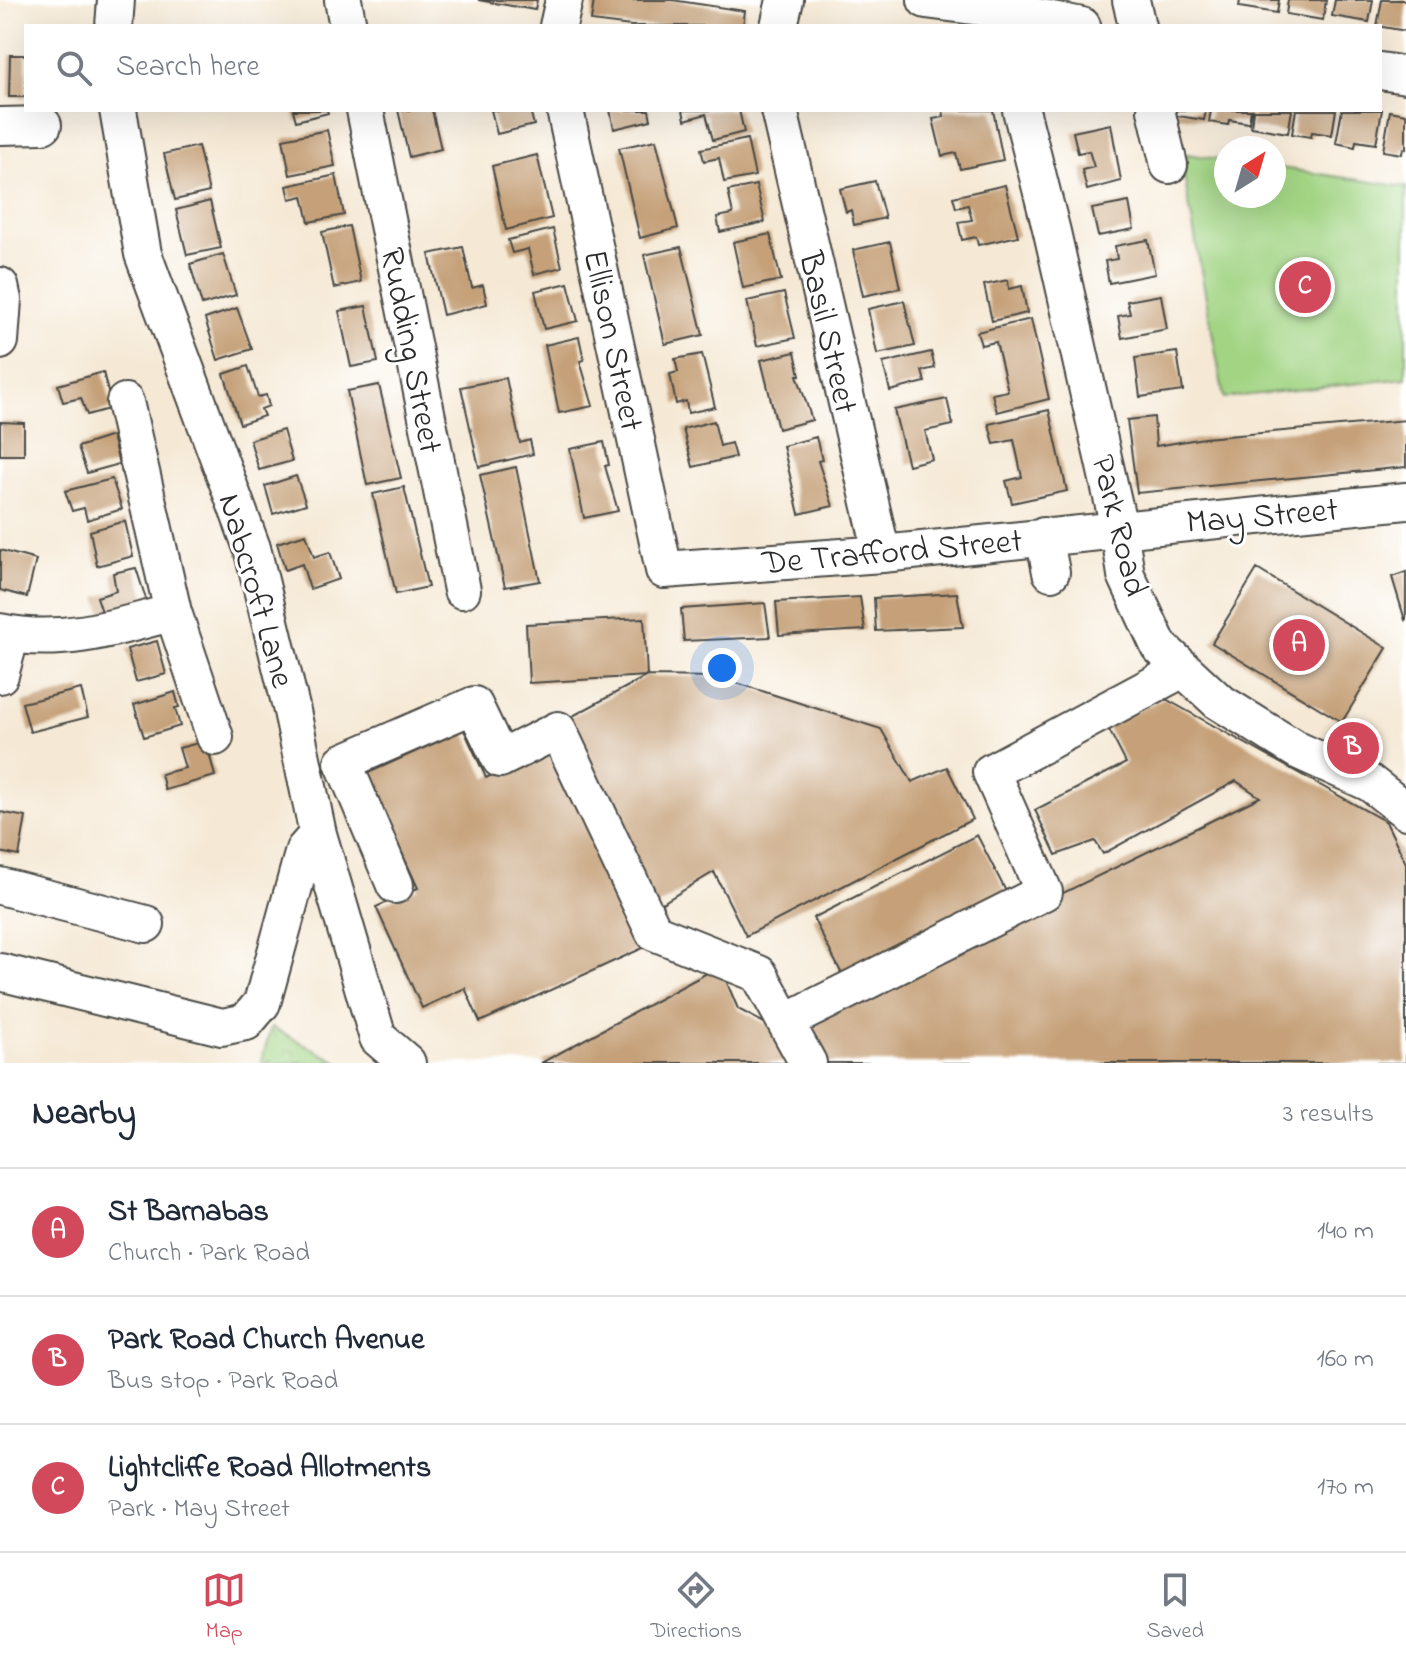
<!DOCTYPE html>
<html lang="en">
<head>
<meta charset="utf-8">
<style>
	body { margin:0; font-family:"Indie Flower",sans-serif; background:#f6f6f7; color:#1f2937 }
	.compass { position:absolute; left:1214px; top:136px; width:72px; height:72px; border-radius:50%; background:#fff; box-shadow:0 8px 32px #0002; rotate:37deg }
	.you { position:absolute; left:722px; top:668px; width:28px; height:28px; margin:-20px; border:6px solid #fff; border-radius:50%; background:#1a73e8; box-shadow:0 0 0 12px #1a73e833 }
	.badge { display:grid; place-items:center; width:52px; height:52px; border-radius:50%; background:#d1495b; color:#fff; font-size:26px; font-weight:700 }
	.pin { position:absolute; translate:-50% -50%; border:4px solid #fff; box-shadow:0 2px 8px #0006 }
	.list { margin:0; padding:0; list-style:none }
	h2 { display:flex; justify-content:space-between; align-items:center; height:104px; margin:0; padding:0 32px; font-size:34px }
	h2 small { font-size:26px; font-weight:400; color:#747a83 }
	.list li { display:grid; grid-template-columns:52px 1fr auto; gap:24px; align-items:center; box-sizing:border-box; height:128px; padding:0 32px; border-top:2px solid #e0e1e3 }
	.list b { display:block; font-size:30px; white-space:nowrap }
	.list p { margin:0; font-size:26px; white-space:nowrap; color:#747a83 }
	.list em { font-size:26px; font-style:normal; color:#747a83 }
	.icon { flex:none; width:44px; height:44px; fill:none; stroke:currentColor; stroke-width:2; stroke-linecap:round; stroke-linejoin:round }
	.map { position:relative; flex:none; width:1406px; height:1063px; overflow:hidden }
	.search { position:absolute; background:#fff; box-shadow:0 8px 32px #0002; left:24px; right:24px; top:24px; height:88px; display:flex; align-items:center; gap:20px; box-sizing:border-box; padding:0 28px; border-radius:0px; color:#747a83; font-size:30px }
	.sheet { height:488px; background:#fff }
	nav { display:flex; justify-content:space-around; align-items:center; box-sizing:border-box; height:112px; border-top:2px solid #e0e1e3; background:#fff; font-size:22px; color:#747a83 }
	nav a { display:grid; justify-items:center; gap:4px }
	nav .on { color:#d1495b }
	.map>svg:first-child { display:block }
	.green { fill:#a2d484; stroke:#668058; stroke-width:2 }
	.park { fill:url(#park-crowns); stroke:#668058; stroke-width:2 }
	.building { fill:#c5a078 }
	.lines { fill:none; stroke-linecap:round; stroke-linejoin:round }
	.minor-casing { stroke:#494844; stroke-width:40 }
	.minor { stroke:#fff; stroke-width:36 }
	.labels { text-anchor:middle; stroke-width:6; stroke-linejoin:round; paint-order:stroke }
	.street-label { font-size:34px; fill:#2b2b2b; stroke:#fff }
</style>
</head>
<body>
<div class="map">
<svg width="1406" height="1063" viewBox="0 0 1406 1063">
	<defs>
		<pattern id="park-crowns" width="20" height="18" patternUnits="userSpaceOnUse" patternTransform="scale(2)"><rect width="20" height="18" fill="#a2d484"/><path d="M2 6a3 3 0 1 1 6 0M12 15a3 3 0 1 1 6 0" fill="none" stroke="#8cb672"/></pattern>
	</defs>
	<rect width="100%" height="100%" fill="#fff"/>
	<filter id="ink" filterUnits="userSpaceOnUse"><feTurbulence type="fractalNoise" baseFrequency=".0125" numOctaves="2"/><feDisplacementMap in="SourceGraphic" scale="16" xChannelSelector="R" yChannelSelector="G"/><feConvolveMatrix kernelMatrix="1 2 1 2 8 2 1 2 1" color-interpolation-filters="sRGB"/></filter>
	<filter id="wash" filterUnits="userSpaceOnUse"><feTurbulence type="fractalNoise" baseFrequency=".006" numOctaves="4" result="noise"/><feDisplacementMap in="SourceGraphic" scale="32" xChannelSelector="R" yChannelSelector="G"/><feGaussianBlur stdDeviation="1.8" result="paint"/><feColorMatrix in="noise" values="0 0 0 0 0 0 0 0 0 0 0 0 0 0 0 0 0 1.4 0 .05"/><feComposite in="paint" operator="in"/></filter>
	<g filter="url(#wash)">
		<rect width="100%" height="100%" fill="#f5e9d5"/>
		<path class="green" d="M 1187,154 L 1226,160 L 1226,196 L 1274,196 L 1274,167 L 1406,187 L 1406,378 L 1224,398 L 1184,176 Z"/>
		<path class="park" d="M 271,1027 L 340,1063 L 261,1063 Z"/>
		<g id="blocks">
			<path class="building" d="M 478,0 L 537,0 L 535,10 Z
				M 594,0 L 672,0 L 745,11 L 743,26 L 631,26 L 591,21 Z
				M 1240,0 L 1279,0 L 1277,13 L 1239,7 Z
				M 1288,0 L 1326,0 L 1323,20 L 1286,14 Z
				M 1335,0 L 1373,0 L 1369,22 L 1332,16 Z
				M 1382,0 L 1406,0 L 1406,31 L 1377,26 Z
				M 10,55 L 26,55 L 26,97 L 9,97 Z
				M 293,110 L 327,110 L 328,113 L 296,121 Z
				M 398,110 L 432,110 L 441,149 L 409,157 Z
				M 491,110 L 530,110 L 534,125 L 497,134 Z
				M 610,110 L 649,110 L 651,120 L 614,129 Z
				M 683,110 L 739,110 L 744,132 L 713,140 L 706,114 L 685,120 Z
				M 943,110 L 993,110 L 1003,160 L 960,169 L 956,153 L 942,156 L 933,119 L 944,117 Z
				M 1167,110 L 1206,110 L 1204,120 L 1166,114 Z
				M 1211,110 L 1251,110 L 1249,123 L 1229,120 L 1228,125 L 1209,122 Z
				M 1253,110 L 1292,110 L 1288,133 L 1251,127 Z
				M 1296,110 L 1336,110 L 1332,135 L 1312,132 L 1311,137 L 1292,134 Z
				M 1342,110 L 1382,110 L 1376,144 L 1356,141 L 1355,147 L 1336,143 Z
				M 1390,111 L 1406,114 L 1406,149 L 1403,148 L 1402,154 L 1383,151 Z
				M 1111,124 L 1121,181 L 1087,190 L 1082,170 L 1094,167 L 1089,151 L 1078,153 L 1073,132 Z
				M 327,130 L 335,166 L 290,175 L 283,139 Z
				M 747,139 L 755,176 L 724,182 L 719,158 L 704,161 L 701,149 Z
				M 656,140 L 678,228 L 640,238 L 619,148 Z
				M 198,146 L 209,192 L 175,200 L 164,154 Z
				M 537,155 L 552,218 L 506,230 L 492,166 Z
				M 336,175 L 344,215 L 309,222 L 303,196 L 290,199 L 287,186 Z
				M 875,181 L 885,218 L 854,225 L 851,210 L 846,212 L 840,189 Z
				M 756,185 L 765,222 L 720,232 L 717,217 L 733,214 L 728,191 Z
				M 1005,185 L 1018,236 L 978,245 L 976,237 L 962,240 L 958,222 L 972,220 L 968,205 L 956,208 L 953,197 Z
				M 210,201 L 221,248 L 187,255 L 176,210 Z
				M 1129,202 L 1134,229 L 1098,236 L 1092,209 Z
				M 349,226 L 361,282 L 334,288 L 322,232 Z
				M 553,229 L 562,267 L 534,274 L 528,249 L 512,253 L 508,240 Z
				M 770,234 L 781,280 L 743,288 L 733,242 Z
				M 1148,240 L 1155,274 L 1109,283 L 1105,261 L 1117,259 L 1115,246 Z
				M 890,242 L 900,288 L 863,296 L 853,250 Z
				M 463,247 L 472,288 L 483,285 L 487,304 L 443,315 L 429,254 Z
				M 681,247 L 703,335 L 665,344 L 644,255 Z
				M 223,254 L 236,295 L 202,305 L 190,264 Z
				M 1008,280 L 1009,289 L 1022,286 L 1027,313 L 992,321 L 984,285 Z
				M 568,283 L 578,321 L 544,329 L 535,291 Z
				M 784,293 L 795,338 L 757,346 L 747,301 Z
				M 1161,295 L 1167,329 L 1122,338 L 1118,316 L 1130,314 L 1127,301 Z
				M 904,301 L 915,346 L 877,354 L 868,309 Z
				M 366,306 L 378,362 L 351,367 L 339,311 Z
				M 237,308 L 252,349 L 218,360 L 205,319 Z
				M 1031,319 L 1049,399 L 997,412 L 992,394 L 1008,391 L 996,342 L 981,345 L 977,332 Z
				M 579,337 L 584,360 L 580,361 L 593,406 L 559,413 L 545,345 Z
				M 795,352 L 800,375 L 797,375 L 812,420 L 778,429 L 761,360 Z
				M 931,352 L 935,368 L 922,371 L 925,382 L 890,391 L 883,363 Z
				M 1177,352 L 1183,391 L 1140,397 L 1135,358 Z
				M 702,354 L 715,407 L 688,413 L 686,401 L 676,404 L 670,374 L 678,372 L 675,359 Z
				M 248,366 L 258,397 L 266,395 L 269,406 L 261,409 L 264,416 L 240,424 L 224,374 Z
				M 103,372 L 112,408 L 87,415 L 81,398 L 63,402 L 58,385 Z
				M 506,378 L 520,443 L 530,440 L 533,454 L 479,467 L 461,387 Z
				M 379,385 L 401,478 L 367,485 L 347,391 Z
				M 947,399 L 953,425 L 925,431 L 932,459 L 908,465 L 894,410 Z
				M 1049,410 L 1067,491 L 1012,503 L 1006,481 L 1022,477 L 1014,440 L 994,444 L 989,424 Z
				M 1154,417 L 1156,446 L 1204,438 L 1406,420 L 1406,467 L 1137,493 L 1127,420 Z
				M 714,421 L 720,446 L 731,443 L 735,457 L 693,467 L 683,429 Z
				M 0,422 L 24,423 L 24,455 L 0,455 Z
				M 283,430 L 292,461 L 259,470 L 250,440 Z
				M 112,436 L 119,464 L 87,473 L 78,447 Z
				M 816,437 L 822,460 L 818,461 L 833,506 L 799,514 L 783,446 Z
				M 604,442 L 609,465 L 605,466 L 618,511 L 584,518 L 570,449 Z
				M 516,467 L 540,581 L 505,587 L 480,475 Z
				M 296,476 L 306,504 L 273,514 L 265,486 Z
				M 112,479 L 122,509 L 87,520 L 84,508 L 72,511 L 65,491 Z
				M 404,487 L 428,587 L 396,594 L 373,494 Z
				M 125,521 L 133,556 L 97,566 L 90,531 Z
				M 306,534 L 314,557 L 330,552 L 339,579 L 310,589 L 302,564 L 285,570 L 277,543 Z
				M 0,550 L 36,560 L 27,597 L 0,590 Z
				M 136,568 L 147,602 L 103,615 L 97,597 L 116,591 L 113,573 Z
				M 1257,569 L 1387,648 L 1342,722 L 1212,643 Z
				M 1406,572 L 1406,619 L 1405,620 L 1392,577 Z
				M 957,593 L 963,627 L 876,631 L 874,598 Z
				M 860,597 L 865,630 L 779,635 L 776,602 Z
				M 765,603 L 770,637 L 684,641 L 681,609 Z
				M 644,618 L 647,676 L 718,677 L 881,729 L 912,782 L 947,767 L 973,819 L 746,936 L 714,872 L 654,908 L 569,718 L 647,676 L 529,683 L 526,624 Z
				M 157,641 L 166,674 L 136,682 L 127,649 Z
				M 81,689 L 88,717 L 30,732 L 22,703 Z
				M 175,692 L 179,707 L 175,708 L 180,726 L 144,737 L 134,705 Z
				M 1164,698 L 1386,822 L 1406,863 L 1406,1063 L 819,1063 L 799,1022 L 1260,797 L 1236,781 L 1103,854 L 1095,841 L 1056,855 L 1035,810 L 1126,763 L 1107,726 Z
				M 464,730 L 486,778 L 551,748 L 643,948 L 480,1022 L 465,988 L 422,1008 L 376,907 L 418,888 L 366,774 Z
				M 206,741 L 215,776 L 165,790 L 161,774 L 185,768 L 179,748 Z
				M 0,812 L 26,817 L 19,856 L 0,852 Z
				M 977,835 L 1011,901 L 847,984 L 813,918 Z
				M 720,966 L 738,1009 L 787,1035 L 800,1063 L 541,1063 Z"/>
		</g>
	</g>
	<g filter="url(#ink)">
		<use href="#blocks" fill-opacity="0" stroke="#494844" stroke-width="2"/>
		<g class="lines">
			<g class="minor-casing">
				<path id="minor" d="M 343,0 L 348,26
					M 926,0 L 996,9 L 1082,26
					M 1131,0 L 1137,26
					M 114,26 L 116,0
					M 558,26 L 564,0
					M 779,26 L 785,0
					M 1380,71 L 1406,75
					M 118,110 L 143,254 L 252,548 L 292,711 L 318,834 L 378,1038 L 407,1063
					M 365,110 L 462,590
					M 565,110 L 664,570 L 882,554 L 1406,501
					M 779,110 L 882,554
					M 1021,110 L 1052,232 L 1119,528 L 1126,575 L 1159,646 L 1218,701 L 1297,750 L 1370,783 L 1406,811
					M 1156,110 L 1169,165
					M 0,126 L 43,125
					M 0,286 L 3,300 L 0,341
					M 125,402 L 173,612 L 215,737
					M 1044,536 L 1051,572
					M 0,632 C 60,645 116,628 173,612
					M 0,675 L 11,635
					M 395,885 L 343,762 L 474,705 L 500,759 L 558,730 L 654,932 L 759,974 L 808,1063
					M 0,886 L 146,924
					M 0,972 L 222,1027 L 246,1022 L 262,1003 L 304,850 L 318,834
					M 787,1021 L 1044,892 L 991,772 L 1183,669"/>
			</g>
			<use href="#minor" class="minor"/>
		</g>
	</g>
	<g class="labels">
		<g class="street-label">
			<text transform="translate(830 332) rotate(77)" y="12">Basil Street</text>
			<text transform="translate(615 340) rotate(78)" y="12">Ellison Street</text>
			<text transform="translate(413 350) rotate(79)" y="12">Rudding Street</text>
			<text transform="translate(1262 514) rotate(-5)" y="12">May Street</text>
			<text transform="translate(1121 525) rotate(76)" y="12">Park Road</text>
			<text transform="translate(892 550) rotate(-5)" y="12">De Trafford Street</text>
			<text transform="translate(258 590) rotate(74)" y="12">Nabcroft Lane</text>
		</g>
	</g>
</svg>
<svg class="compass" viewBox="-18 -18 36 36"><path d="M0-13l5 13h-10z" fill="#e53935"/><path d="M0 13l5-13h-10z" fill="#747a83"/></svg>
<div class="you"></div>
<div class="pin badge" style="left:1299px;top:645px">A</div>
<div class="pin badge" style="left:1353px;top:748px">B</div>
<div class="pin badge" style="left:1305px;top:287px">C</div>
<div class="search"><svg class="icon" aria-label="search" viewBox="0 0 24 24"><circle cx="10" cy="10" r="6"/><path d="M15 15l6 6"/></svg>Search here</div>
</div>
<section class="sheet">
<h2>Nearby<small>3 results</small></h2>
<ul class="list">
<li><span class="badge">A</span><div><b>St Barnabas</b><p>Church · Park Road</p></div><em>140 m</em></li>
<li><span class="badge">B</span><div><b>Park Road Church Avenue</b><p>Bus stop · Park Road</p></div><em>160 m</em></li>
<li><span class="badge">C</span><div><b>Lightcliffe Road Allotments</b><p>Park · May Street</p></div><em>170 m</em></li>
</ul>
</section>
<nav>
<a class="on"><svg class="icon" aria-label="map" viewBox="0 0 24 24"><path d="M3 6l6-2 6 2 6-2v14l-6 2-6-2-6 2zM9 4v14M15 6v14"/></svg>Map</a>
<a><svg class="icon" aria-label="directions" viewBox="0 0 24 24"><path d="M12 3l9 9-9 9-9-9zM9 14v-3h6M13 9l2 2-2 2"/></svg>Directions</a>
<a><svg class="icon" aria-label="saved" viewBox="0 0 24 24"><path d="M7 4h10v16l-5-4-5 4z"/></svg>Saved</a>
</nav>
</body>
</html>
